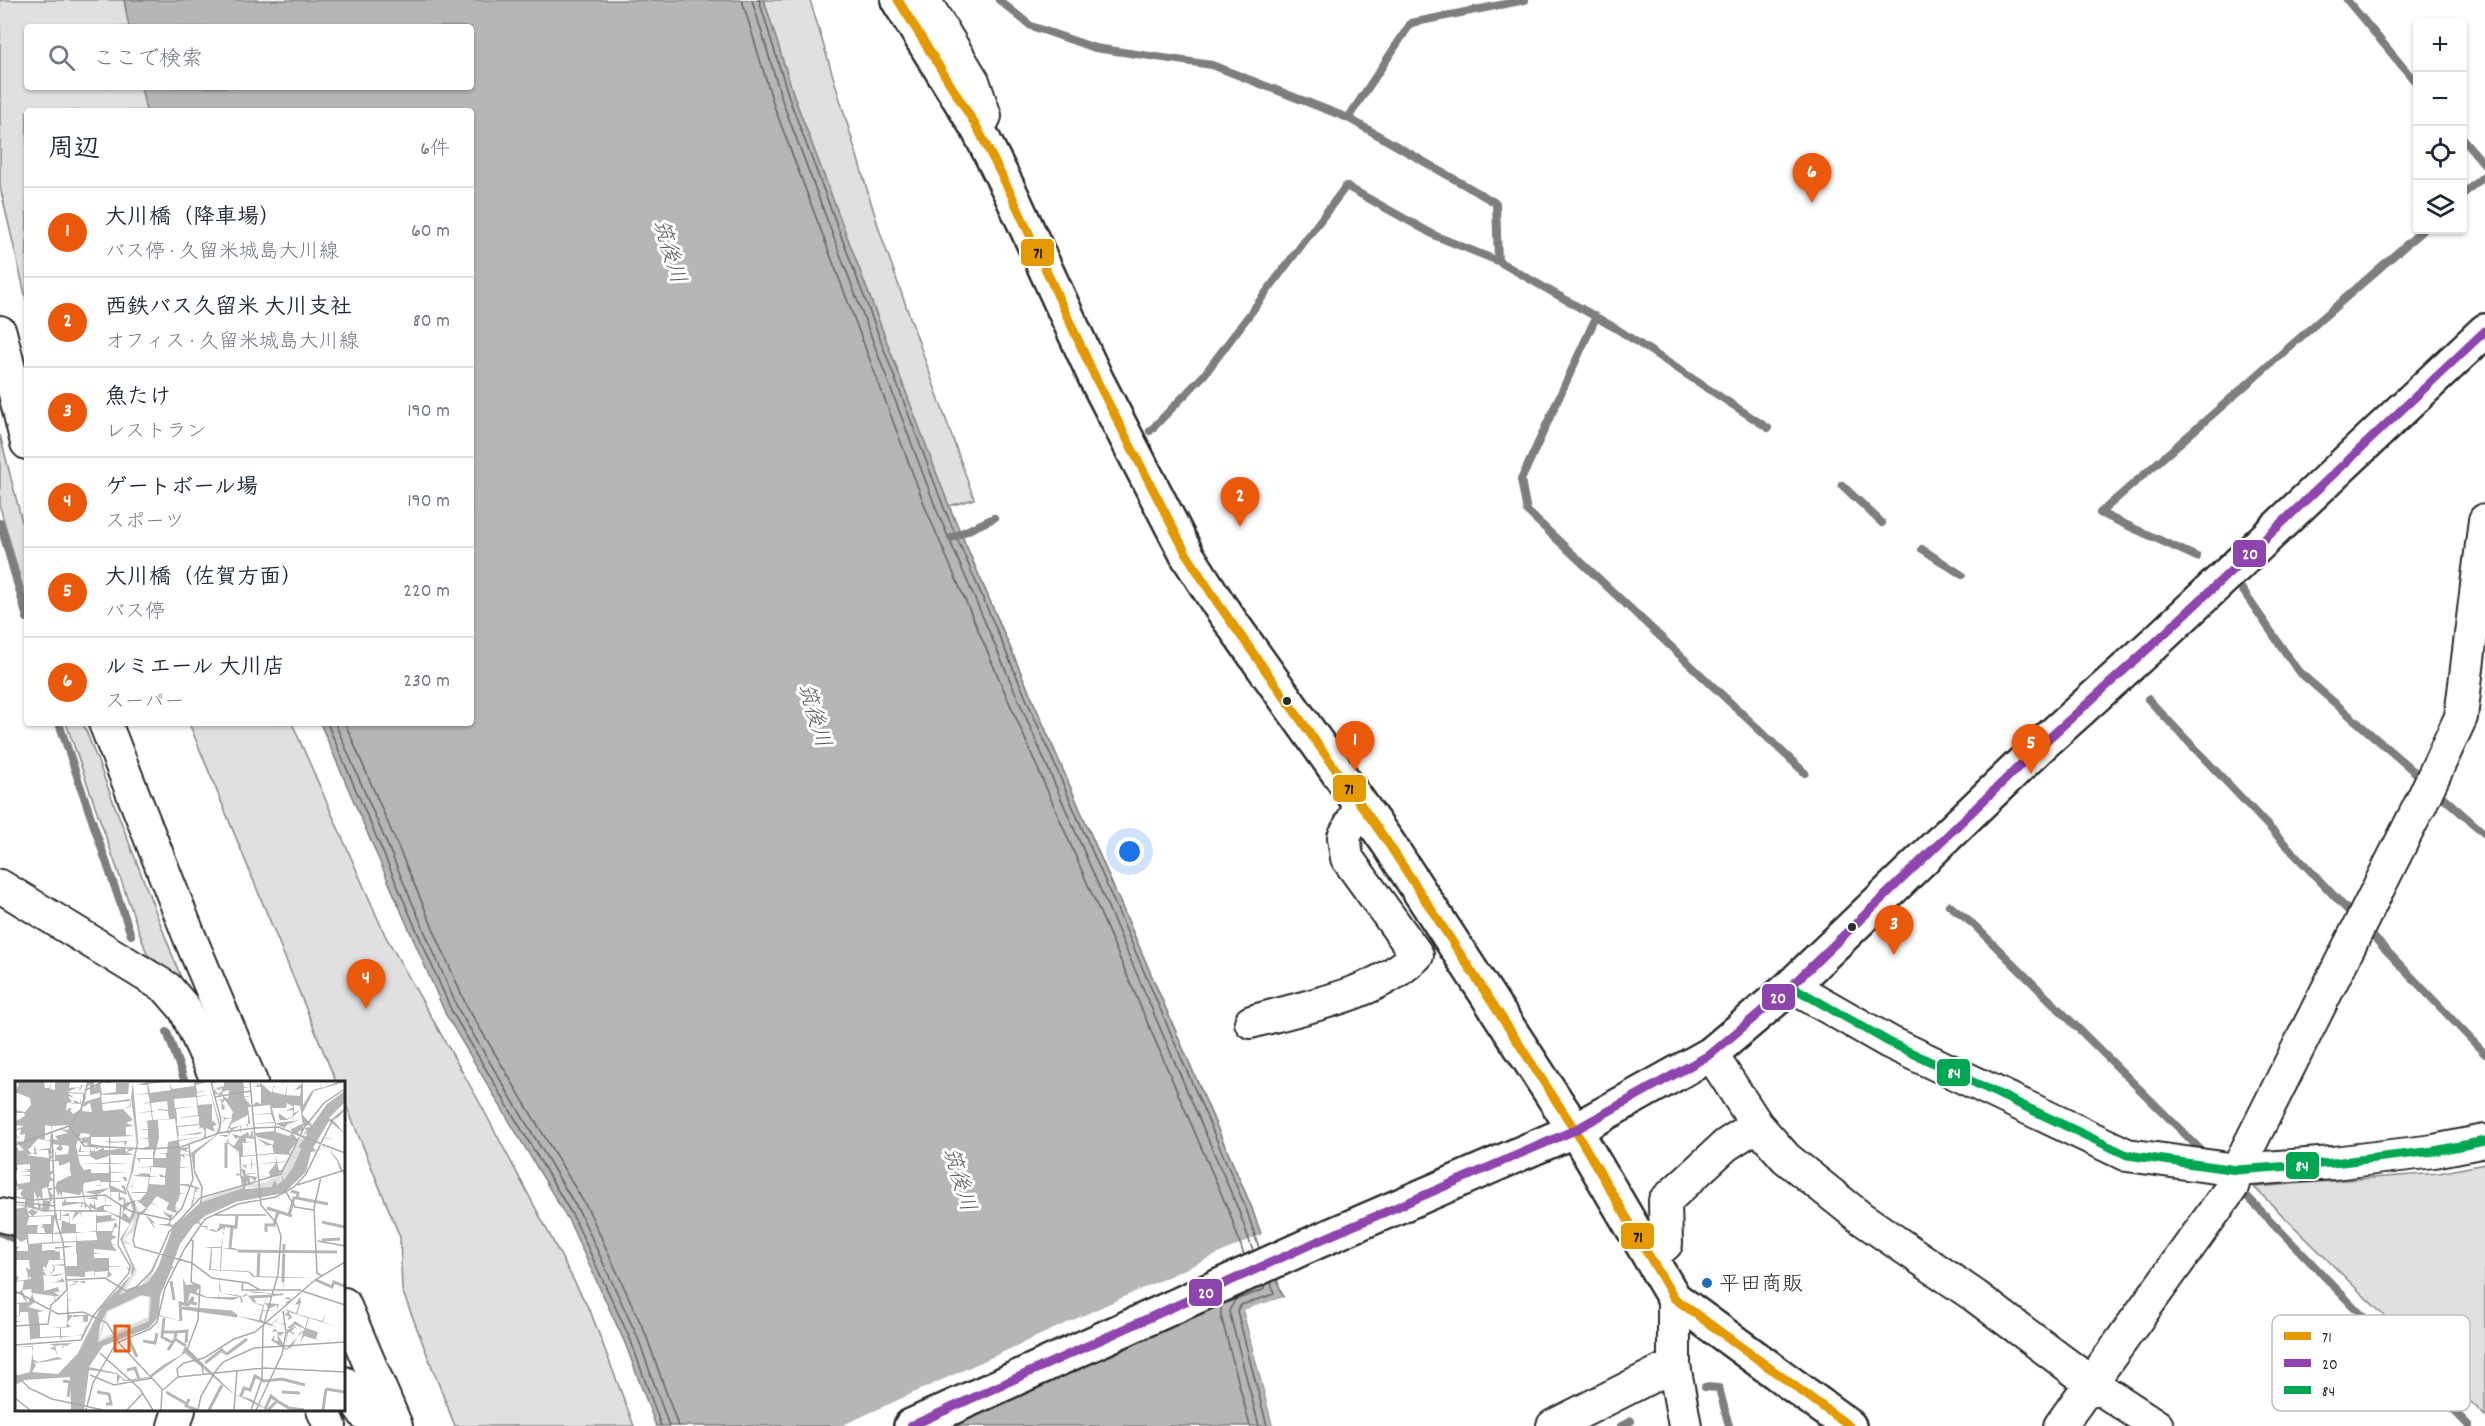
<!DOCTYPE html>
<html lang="ja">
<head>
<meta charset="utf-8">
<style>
	body { margin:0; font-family:Dekko,"Klee One",sans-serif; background:#f6f6f7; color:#1f2937 }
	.controls { position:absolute; right:18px; top:18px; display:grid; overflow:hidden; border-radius:6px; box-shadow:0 2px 4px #0004 }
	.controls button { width:54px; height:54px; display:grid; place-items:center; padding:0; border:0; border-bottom:2px solid #e0e1e3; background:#fff; color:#1f2937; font:30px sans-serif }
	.you { position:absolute; left:1130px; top:852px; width:21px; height:21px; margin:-15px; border:4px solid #fff; border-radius:50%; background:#1a73e8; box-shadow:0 0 0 9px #1a73e833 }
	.badge { display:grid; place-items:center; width:39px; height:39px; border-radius:50%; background:#ea580c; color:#fff; font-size:20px; font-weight:700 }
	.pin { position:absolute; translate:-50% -50px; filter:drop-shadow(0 2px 3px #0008) }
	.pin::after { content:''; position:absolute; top:32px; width:21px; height:18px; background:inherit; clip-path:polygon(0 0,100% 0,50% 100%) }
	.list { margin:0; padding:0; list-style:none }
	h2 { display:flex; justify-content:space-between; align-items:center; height:78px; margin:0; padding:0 24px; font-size:26px }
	h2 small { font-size:20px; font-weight:400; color:#747a83 }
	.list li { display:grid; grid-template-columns:39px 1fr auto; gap:18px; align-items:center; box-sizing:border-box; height:90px; padding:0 24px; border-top:2px solid #e0e1e3 }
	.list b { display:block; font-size:22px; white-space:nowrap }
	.list p { margin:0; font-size:20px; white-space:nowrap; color:#747a83 }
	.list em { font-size:20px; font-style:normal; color:#747a83 }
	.icon { flex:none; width:33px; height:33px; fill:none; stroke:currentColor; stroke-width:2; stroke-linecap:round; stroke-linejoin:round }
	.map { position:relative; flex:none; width:2485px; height:1426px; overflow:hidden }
	.search { position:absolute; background:#fff; box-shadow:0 2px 4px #0004; left:24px; top:24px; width:450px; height:66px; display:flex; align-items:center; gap:15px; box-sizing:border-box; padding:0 21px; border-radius:6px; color:#747a83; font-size:22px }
	.panel { position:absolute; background:#fff; box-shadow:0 2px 4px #0004; left:24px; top:108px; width:450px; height:618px; border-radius:6px }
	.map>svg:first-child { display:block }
	.green { fill:#e0e0e0; stroke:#868686; stroke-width:1.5 }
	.water { fill:#b6b6b6; stroke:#7e7e7e; stroke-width:1.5 }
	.pier { fill:#fff }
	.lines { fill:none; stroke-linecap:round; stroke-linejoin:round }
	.shore { stroke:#636363; stroke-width:1.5 }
	.stream { stroke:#7e7e7e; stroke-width:8 }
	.street-casing { stroke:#2b2b2b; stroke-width:36 }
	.secondary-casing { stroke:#2b2b2b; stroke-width:38 }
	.primary-casing { stroke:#2b2b2b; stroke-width:38 }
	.highway-casing { stroke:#2b2b2b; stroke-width:38 }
	.street { stroke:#fff; stroke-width:32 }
	.secondary { stroke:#fff; stroke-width:33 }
	.primary { stroke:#fff; stroke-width:33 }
	.highway { stroke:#fff; stroke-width:33 }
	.bus-1-casing { stroke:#fff; stroke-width:14 }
	.bus-2-casing { stroke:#fff; stroke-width:14 }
	.bus-3-casing { stroke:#fff; stroke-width:14 }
	.bus-1 { stroke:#e39a04; stroke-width:9 }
	.bus-2 { stroke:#8e44ad; stroke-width:9 }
	.bus-3 { stroke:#00a651; stroke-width:9 }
	.bus-dot { fill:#2b2b2b; stroke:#fff; stroke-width:2 }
	.poi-dot { fill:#1f6fb2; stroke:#fff; stroke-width:2 }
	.labels { text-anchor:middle; stroke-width:6; stroke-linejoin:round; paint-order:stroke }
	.poi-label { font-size:21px; fill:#2b2b2b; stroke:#fff; text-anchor:start }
	.water-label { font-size:22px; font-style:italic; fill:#5c5c5c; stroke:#fff }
	.inset-river { fill:none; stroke:#b6b6b6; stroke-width:3 }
	.inset-road { fill:none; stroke:#aaa; stroke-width:1.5 }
	.view { fill:#e8590c; fill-opacity:0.15; stroke:#e8590c; stroke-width:3 }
	.inset-edge { fill:none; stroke:#2b2b2b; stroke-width:3 }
	.key { fill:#fff; stroke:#bfbfbf; stroke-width:1.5 }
	.key-label { font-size:16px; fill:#2b2b2b }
	.line-badge { stroke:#fff; stroke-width:2 }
	.badge-label { font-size:16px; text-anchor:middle; font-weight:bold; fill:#fff }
	.pale-badge-label { font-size:16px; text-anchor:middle; font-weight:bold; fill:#111 }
</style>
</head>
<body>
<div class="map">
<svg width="2485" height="1426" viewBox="0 0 2485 1426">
	<rect width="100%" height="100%" fill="#fff"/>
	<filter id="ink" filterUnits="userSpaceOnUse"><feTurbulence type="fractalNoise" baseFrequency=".0167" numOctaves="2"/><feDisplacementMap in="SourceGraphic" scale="12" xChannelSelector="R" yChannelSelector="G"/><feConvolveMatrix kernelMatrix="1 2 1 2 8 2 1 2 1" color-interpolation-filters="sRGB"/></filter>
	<g filter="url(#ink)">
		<path class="green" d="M 0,0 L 157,0 L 161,27 L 27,27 L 27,87 L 171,87 L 175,111 L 27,111 L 27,303 L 0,187 Z
			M 741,0 L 810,0 L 880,232 L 974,499 L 949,506 L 1251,1206 L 1283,1297 L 1243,1310 Z
			M 0,435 L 27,541 L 27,602 L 0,507 Z
			M 66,723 L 83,723 L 182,980 L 147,954 Z
			M 189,723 L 292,723 L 385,935 L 481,1105 L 591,1313 L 634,1426 L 455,1426 L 402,1290 L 400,1237 L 344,1100 L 344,1082 L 336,1082 Z
			M 2485,1164 L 2485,1416 L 2254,1187 L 2439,1173 Z"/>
		<path class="water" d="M 124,0 L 764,0 L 795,99 L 949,506 L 1251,1206 L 1283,1297 L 1243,1311 L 1273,1426 L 656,1426 L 625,1343 L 569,1221 L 446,1015 L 320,723 L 471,723 L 471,111 L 146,111 L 141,87 L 471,87 L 471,27 L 129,27 Z"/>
		<path class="pier" d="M 1264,1233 L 1279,1275 L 948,1426 L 841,1426 Z
			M 1283,1297 L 1284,1300 L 1246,1312 L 1276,1426 L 1273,1426 L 1243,1310 Z"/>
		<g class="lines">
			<path class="shore" d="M 742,0 L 774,106 L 928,514 L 1230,1214 L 1244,1255
				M 752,0 L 783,103 L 937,511 L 1239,1211 L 1253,1251
				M 759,0 L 790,101 L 944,508 L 1246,1208 L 1259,1248
				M 327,723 L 452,1012 L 574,1218 L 631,1341 L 661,1426
				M 335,723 L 458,1009 L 581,1215 L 638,1338 L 669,1426
				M 345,723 L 466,1005 L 589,1211 L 646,1335 L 678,1426
				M 1221,1305 L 1221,1316 L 1250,1426
				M 1259,1426 L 1229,1311 L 1235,1300 L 1263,1290 L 1265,1285
				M 1267,1426 L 1237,1311 L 1241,1305 L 1274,1294 L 1271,1282"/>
			<path class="stream" d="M 999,0 L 1031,26 L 1095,48 L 1212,65 L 1348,118 L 1496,203 L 1498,261 L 1617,329 L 1768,428
				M 2347,0 L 2418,85
				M 1348,118 L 1411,23 L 1525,0
				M 2462,138 L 2485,165
				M 2462,195 L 2485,175
				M 1596,317 L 1521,480 L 1527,511 L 1805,773
				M 1150,431 L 1204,375 L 1346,186 L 1436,236 L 1498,261
				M 1842,485 L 1882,523
				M 0,523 L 27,618
				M 951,538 L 994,518
				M 1922,549 L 1962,575
				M 2197,557 L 2100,513 L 2423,230
				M 2237,582 L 2298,671 L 2425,781
				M 2148,699 L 2356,919
				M 59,723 L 131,935
				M 2435,790 L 2485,834
				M 1949,905 L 1974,925 L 2208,1157
				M 2365,928 L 2485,1054
				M 167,1032 L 185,1082
				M 2238,1187 L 2469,1426
				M 0,1232 L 16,1240
				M 1705,1387 L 1719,1388 L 1729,1426
				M 1621,1426 L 1631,1421"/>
			<g class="street-casing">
				<path id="street" d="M 924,0 L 973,81 L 985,116 L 978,129
					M 0,332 L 27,443
					M 105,723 L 190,938 L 251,1082
					M 0,886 L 167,988 L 185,1009 L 218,1082
					M 1791,986 L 1889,1042 L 2127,1155 L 2237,1170 L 2333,1163 L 2434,1151 L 2485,1141
					M 1251,1022 C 1306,1006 1375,996 1417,955 L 1347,858 L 1344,837 L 1361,805
					M 1711,1054 L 1757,1125 L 1786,1158 L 1861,1218 L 1975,1296 L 2090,1382 L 2157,1426
					M 0,1215 L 16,1219
					M 1651,1257 L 1666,1244 L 1665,1201 L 1726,1145 L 1757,1125
					M 1674,1298 L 1674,1365 L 1685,1426
					M 344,1304 L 396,1426
					M 344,1383 L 373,1426
					M 323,1410 L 330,1426
					M 174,1426 L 179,1410
					M 1553,1426 L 1674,1365
					M 2060,1426 L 2232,1187 L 2237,1170 L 2421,803 L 2461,717 L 2485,520"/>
			</g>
			<g class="secondary-casing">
				<path id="secondary" d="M 1575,1130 L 1674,1298 L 1849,1426"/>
			</g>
			<g class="primary-casing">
				<path id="primary" d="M 898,0 L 978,129 L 1011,194 L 1096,379 L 1187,555 L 1219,605 L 1388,843 L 1575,1130"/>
			</g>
			<g class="highway-casing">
				<path id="highway" d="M 911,1426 L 1316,1242 L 1575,1130 L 1711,1054 L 1789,988 L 2037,749 L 2161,637 L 2485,331"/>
			</g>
			<use href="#street" class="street"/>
			<use href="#secondary" class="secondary"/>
			<use href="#primary" class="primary"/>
			<use href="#highway" class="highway"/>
			<g class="bus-1-casing">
				<path id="bus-1" d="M 898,0 L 978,129 L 1011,194 L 1096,379 L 1187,555 L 1219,605 L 1388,843 L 1575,1130 L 1674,1298 L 1849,1426"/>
			</g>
			<g class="bus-2-casing">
				<path id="bus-2" d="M 911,1426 L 1316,1242 L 1575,1130 L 1711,1054 L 1789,988 L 2037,749 L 2161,637 L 2485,331"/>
			</g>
			<g class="bus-3-casing">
				<path id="bus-3" d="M 1791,986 L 1889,1042 L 2127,1155 L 2237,1170 L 2333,1163 L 2434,1151 L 2485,1141"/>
			</g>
			<use href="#bus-1" class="bus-1"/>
			<use href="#bus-2" class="bus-2"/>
			<use href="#bus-3" class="bus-3"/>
		</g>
	</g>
	<g class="bus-dot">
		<circle cx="1287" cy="701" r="5"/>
		<circle cx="1852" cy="927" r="5"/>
	</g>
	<circle class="poi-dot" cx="1707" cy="1283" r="6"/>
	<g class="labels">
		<g class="poi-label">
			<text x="1719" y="1290">平田商販</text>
		</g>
		<g class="water-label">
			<text transform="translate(671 251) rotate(73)" y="8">筑後川</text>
			<text transform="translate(816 715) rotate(73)" y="8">筑後川</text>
			<text transform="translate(961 1179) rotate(73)" y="8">筑後川</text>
		</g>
	</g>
	<g transform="translate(15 1081)">
		<rect width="330" height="330" fill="#fff"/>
		<path d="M 117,10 L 124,61 L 113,109 L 126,133 L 119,150 L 109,158 L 116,163 L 109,163 L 122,190 L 111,208 L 127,204 L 145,172 L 135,199 L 123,209 L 104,214 L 116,196 L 115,177 L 107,159 L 117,146 L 119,134 L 112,106 L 121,66 ZM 294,44 L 278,86 L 269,99 L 265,95 L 266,101 L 261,104 L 259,100 L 259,104 L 251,107 L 230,106 L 187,121 L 188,118 L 228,104 L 225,95 L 225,76 L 218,66 L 226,75 L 228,103 L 249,102 L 262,95 ZM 127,213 L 136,215 L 135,240 L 82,261 L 91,231 ZM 126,215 L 134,216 L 133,236 L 85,258 L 93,231 Z" fill="#e0e0e0" fill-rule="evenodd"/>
		<path d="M 0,1 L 29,1 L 30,7 L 34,7 L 36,1 L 35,8 L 40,9 L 40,1 L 55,1 L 54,7 L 64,6 L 65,9 L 66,4 L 68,4 L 65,10 L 63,6 L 53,11 L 69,12 L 69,17 L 72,14 L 69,21 L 85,16 L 85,12 L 75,14 L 75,3 L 69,11 L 72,1 L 79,1 L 79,7 L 85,1 L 87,13 L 101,11 L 101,2 L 97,2 L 95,1 L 90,1 L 114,2 L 113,13 L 86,14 L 87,22 L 115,18 L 116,25 L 108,28 L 115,24 L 115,20 L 87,23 L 88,30 L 108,28 L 118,39 L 111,42 L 119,45 L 111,46 L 111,54 L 120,55 L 95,56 L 96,61 L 121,59 L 112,60 L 110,66 L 109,61 L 95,62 L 95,69 L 110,67 L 111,71 L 115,67 L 119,69 L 111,71 L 119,74 L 95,74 L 96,82 L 116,82 L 95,83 L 96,91 L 115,91 L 96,92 L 96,100 L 110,100 L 107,96 L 111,96 L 112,100 L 96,101 L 95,104 L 110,111 L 106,104 L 109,102 L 106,104 L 110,105 L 112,114 L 105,111 L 105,116 L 110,117 L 112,126 L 112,120 L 115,123 L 108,131 L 115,137 L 118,128 L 111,107 L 116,93 L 117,83 L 122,61 L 116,17 L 118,1 L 123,61 L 118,91 L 112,107 L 119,123 L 120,134 L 107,159 L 120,188 L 104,214 L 133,201 L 143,186 L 158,146 L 185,122 L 186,106 L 179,92 L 176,72 L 200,55 L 204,45 L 193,1 L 205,43 L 203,53 L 180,73 L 180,89 L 188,106 L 187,121 L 228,107 L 225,94 L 222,95 L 221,92 L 225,93 L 224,71 L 211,61 L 214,57 L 213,61 L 219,65 L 224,57 L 223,56 L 222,58 L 221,58 L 217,53 L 226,55 L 225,45 L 215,50 L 215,47 L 233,43 L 233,34 L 216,43 L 215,47 L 212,49 L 215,50 L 215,52 L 214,54 L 213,55 L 211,56 L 203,54 L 214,54 L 212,49 L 217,38 L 210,38 L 208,43 L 209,37 L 205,35 L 216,38 L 218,31 L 210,19 L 207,23 L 209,24 L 210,25 L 209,28 L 212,28 L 207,29 L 206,19 L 201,20 L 206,18 L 208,19 L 208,15 L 213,18 L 214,9 L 207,11 L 208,14 L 199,13 L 199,8 L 202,8 L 204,9 L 199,8 L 203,13 L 207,10 L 206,6 L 205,9 L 197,5 L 196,2 L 197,1 L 202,1 L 196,3 L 201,7 L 209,5 L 209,1 L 228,1 L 229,6 L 235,6 L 229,7 L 229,15 L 236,15 L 229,16 L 237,26 L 233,26 L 234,34 L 256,32 L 255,24 L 237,26 L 241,21 L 246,23 L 246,14 L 237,15 L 246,14 L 246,6 L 236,6 L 242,5 L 242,1 L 243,5 L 246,2 L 251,7 L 254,1 L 251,7 L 257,12 L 258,5 L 260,5 L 260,7 L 263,6 L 265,6 L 266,5 L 267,5 L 267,2 L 268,1 L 267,4 L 267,5 L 266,5 L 265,6 L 260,7 L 258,5 L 258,11 L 270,14 L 273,1 L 271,14 L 285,15 L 286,7 L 279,10 L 288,1 L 288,24 L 296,11 L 300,8 L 306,7 L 305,1 L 307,7 L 323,1 L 330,1 L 299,10 L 287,33 L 297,44 L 312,23 L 330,10 L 330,21 L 314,37 L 319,40 L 323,34 L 330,30 L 319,40 L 330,53 L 314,40 L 298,67 L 302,70 L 303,69 L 308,66 L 311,56 L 319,59 L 311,57 L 308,65 L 316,68 L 317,72 L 319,74 L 323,79 L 330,94 L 330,99 L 329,93 L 325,89 L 322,80 L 316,72 L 316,68 L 309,66 L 302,70 L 296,71 L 291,91 L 269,112 L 221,121 L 190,135 L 184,140 L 187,145 L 192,145 L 193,149 L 197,148 L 200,149 L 201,150 L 204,146 L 210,146 L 210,148 L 208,150 L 209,152 L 208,154 L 208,150 L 209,147 L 201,151 L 193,149 L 190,146 L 187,146 L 183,142 L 179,144 L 165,163 L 157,185 L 161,188 L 157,187 L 145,215 L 144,234 L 166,240 L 144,235 L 134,247 L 88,265 L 74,286 L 102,292 L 110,299 L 133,296 L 148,284 L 166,274 L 170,265 L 219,313 L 236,318 L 253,329 L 217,312 L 170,272 L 137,296 L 115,300 L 109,300 L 105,296 L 102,304 L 102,293 L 74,289 L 69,329 L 56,329 L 55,296 L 10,299 L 0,304 L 0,295 L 15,291 L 18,266 L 0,266 L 18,265 L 15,258 L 0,258 L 15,258 L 15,253 L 13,231 L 5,231 L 5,235 L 1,236 L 1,240 L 7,240 L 1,241 L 1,249 L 0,250 L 0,235 L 4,235 L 4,223 L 0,222 L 12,221 L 8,217 L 7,213 L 0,213 L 7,209 L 13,222 L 17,214 L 16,208 L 7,209 L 9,200 L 0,201 L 0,196 L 3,195 L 4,196 L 2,200 L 16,198 L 15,195 L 13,199 L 13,195 L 6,197 L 13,195 L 11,187 L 0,187 L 12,187 L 15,189 L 14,179 L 0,179 L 0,165 L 4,166 L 1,170 L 13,170 L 13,163 L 4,163 L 12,163 L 12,158 L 6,161 L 0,156 L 0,128 L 11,126 L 0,123 L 10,124 L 10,118 L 5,113 L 8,108 L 0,109 L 4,107 L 0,104 L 0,94 L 3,103 L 15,101 L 15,95 L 4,94 L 15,94 L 15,91 L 4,90 L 15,90 L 9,88 L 15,88 L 15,83 L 2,84 L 3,89 L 0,91 L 1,64 L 4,70 L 9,69 L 0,60 L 9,61 L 10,53 L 5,54 L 6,48 L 0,50 L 2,56 L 6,55 L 2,57 L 1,55 L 0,49 L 9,45 L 0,44 L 1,40 L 10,35 L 9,32 L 0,32 L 0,29 L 10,31 L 16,24 L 7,28 L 16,24 L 15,17 L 0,11 L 4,3 ZM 53,12 L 68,13 L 68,26 L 75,22 L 77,31 L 67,30 L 68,27 L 58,33 L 55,29 L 58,28 L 54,27 L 51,30 L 52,22 L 66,23 L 66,17 L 65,22 L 59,19 L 59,22 L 52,22 L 57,21 L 53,15 L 59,17 ZM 272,22 L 279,26 L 270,30 L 278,29 L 278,35 L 272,38 L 265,33 L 263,34 L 265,39 L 272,39 L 277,36 L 279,40 L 261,42 L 257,27 L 271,27 ZM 279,24 L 285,25 L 288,46 L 292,43 L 296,46 L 290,47 L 292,52 L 289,50 L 292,54 L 283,66 L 286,67 L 278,86 L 269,99 L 266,95 L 267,100 L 262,104 L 260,99 L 256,106 L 230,108 L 232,100 L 234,104 L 241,102 L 235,103 L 235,96 L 240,100 L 242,96 L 230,94 L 242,92 L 237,92 L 237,84 L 241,83 L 237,83 L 236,75 L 260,73 L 261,81 L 242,83 L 261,82 L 254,91 L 243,92 L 254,91 L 255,95 L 243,96 L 261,95 L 268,89 L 264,89 L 262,82 L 275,80 L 262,81 L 260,73 L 277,74 L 274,71 L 283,59 L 277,52 L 274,55 L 261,51 L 261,43 L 269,47 L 274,42 L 277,51 L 284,53 L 283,50 L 288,50 L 288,42 L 277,48 L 274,43 L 286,38 L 279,40 L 278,36 L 285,29 L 279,32 ZM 256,33 L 259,41 L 235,43 L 234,34 ZM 260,42 L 259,50 L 240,52 L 242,56 L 259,60 L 258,64 L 242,57 L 251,64 L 241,65 L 257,64 L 259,72 L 228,75 L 228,66 L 240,65 L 228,66 L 227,62 L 239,61 L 231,61 L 231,57 L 239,58 L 237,48 L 235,56 L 233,51 L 226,55 L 226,44 L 232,44 L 233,47 L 233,43 ZM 30,44 L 36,45 L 36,50 L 37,45 L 56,44 L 53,49 L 45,48 L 53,52 L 40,55 L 43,59 L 37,58 L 36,51 L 35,59 L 30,59 ZM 66,52 L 75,53 L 74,56 L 65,57 L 64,57 L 63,59 L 67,58 L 66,63 L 74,61 L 71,63 L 75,65 L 89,65 L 76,63 L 76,56 L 94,56 L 94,60 L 89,61 L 94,61 L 94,69 L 89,69 L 89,66 L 80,71 L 80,67 L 82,68 L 84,67 L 84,65 L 84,67 L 81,66 L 80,67 L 79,70 L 76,70 L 75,65 L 75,70 L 66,70 L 66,63 L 63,71 L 75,70 L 75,74 L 63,74 L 61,64 ZM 23,58 L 35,60 L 35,67 L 21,69 L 19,65 L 19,74 L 23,72 L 20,71 L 22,69 L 33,69 L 34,77 L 11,74 L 17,73 L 13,69 ZM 37,63 L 45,64 L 41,68 L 45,70 L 48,68 L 46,64 L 54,65 L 53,73 L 41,74 L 40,70 L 40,79 L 35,79 L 39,75 L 35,74 L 40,68 L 36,70 ZM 63,75 L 75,75 L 81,79 L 94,75 L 94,82 L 65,83 ZM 236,75 L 236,83 L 227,84 L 232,88 L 231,84 L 236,83 L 237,92 L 230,93 L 231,90 L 229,88 L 226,88 L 229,96 L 226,94 L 226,76 ZM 35,80 L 44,80 L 44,85 L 55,81 L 55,90 L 40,90 L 55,90 L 56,95 L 35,95 L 39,90 L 35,90 ZM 65,83 L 94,83 L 94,92 L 76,92 L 76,88 L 69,89 ZM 35,95 L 54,95 L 42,101 L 40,107 L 44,116 L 44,111 L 47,116 L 47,111 L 65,114 L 67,110 L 69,121 L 51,121 L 51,117 L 48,122 L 47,117 L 47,125 L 66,122 L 67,125 L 63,125 L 63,128 L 63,125 L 67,126 L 69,121 L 70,128 L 72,125 L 75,129 L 34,129 L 36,120 L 38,119 L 38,122 L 40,122 L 38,119 L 35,118 L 39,115 L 34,110 L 39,107 L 33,107 L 35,100 L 39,100 ZM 85,99 L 86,104 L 80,105 L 86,105 L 86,101 L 94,101 L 94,107 L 69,111 L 82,114 L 95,107 L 96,124 L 90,124 L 91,123 L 91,119 L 89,114 L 91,123 L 81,127 L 79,118 L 83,119 L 82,115 L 70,118 L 79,118 L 79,125 L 75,122 L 74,126 L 82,129 L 77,129 L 70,121 L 68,107 L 69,102 ZM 32,106 L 35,120 L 28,119 L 27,129 L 23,119 L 23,127 L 19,125 L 19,110 L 23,119 L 24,115 L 28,119 L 27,108 ZM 96,111 L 104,111 L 103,120 L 109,118 L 107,136 L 89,129 L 89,125 L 96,125 ZM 12,126 L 29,131 L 45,130 L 45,138 L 41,138 L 42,137 L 42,132 L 40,134 L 43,147 L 42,139 L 46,139 L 46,130 L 60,131 L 57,139 L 65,131 L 67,139 L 66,131 L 93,131 L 115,143 L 105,158 L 117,185 L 116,194 L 86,226 L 63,272 L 43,293 L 17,291 L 21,284 L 18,279 L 21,282 L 48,278 L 43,276 L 40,265 L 47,264 L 48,267 L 49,268 L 48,264 L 51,265 L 57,262 L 34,263 L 40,265 L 35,268 L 40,269 L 43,276 L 23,281 L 18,278 L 16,258 L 45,256 L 46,259 L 47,256 L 60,255 L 46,255 L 46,247 L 56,246 L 52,242 L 51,246 L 34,247 L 45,247 L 45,255 L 25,256 L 25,248 L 33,247 L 25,248 L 24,239 L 32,238 L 24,239 L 23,231 L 29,230 L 13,226 L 20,221 L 17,212 L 39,215 L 40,221 L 52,211 L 52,242 L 58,234 L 59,240 L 59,236 L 68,235 L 68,240 L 64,240 L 72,241 L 68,253 L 60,255 L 67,254 L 66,257 L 70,252 L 72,240 L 73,241 L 73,234 L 54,234 L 53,219 L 57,218 L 53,218 L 52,205 L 59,204 L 64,200 L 70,203 L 70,200 L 58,200 L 61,202 L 53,205 L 52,195 L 70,196 L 70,191 L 79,190 L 80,198 L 80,191 L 93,190 L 92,197 L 97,194 L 94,190 L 101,190 L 94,190 L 94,186 L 112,185 L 113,189 L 115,189 L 112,185 L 94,185 L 94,177 L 106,176 L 93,177 L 93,172 L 93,177 L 79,177 L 79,173 L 87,172 L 79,172 L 79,168 L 102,170 L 97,164 L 102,163 L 97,163 L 96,159 L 102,156 L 97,154 L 99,147 L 104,148 L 105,148 L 99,147 L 103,145 L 100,141 L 97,150 L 82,150 L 82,142 L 103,139 L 96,137 L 97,134 L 82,135 L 81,132 L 81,142 L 55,143 L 54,132 L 46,135 L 54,135 L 54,142 L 47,139 L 46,151 L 38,152 L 40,134 L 18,135 L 23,131 L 17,128 L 13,131 L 17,135 L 14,135 ZM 36,135 L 36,143 L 25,143 L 29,144 L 25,146 L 29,147 L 30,152 L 22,152 L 23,144 L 12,144 L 14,136 ZM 81,142 L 81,150 L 71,151 L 81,151 L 82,159 L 62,160 L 61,152 L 70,151 L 61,151 L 61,143 ZM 61,152 L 61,160 L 38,161 L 38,153 ZM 13,153 L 37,153 L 37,161 L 14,163 ZM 61,161 L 61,165 L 27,170 L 27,167 L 36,167 L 27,167 L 27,163 ZM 49,165 L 61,165 L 61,173 L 50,173 L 62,173 L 62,177 L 51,177 L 62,177 L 62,185 L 51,185 L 53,210 L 41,221 L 40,215 L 45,215 L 39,211 L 51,210 L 44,210 L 43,206 L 29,210 L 29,202 L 50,201 L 47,197 L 43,201 L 42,197 L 42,201 L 29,202 L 28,194 L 32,195 L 42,195 L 51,192 L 32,195 L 28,190 L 33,189 L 28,189 L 28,185 L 31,187 L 34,179 L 50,179 L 50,183 L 37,184 L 39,187 L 38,188 L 38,190 L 35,192 L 36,193 L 40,189 L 39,184 L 50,185 L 49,170 L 49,178 L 45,179 L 45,171 L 40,170 L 40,166 L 48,166 L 49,170 ZM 126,214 L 136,216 L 134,240 L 83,261 L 85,244 L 92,230 ZM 132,1 L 150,1 L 133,3 L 135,12 L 156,9 L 154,1 L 157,8 L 179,5 L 179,1 L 192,1 L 181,4 L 182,11 L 193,9 L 182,12 L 182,15 L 194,14 L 182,16 L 183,24 L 197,23 L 197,40 L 202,39 L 198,40 L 202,44 L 198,45 L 200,51 L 191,47 L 191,58 L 188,58 L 190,51 L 187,46 L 184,48 L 185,44 L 163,46 L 164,55 L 186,51 L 186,53 L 163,55 L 164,59 L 184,56 L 185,56 L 164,60 L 165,66 L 176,62 L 164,67 L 175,66 L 171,69 L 176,72 L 166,69 L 165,73 L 175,74 L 178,76 L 169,74 L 170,78 L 166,74 L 165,86 L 175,86 L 165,87 L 165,95 L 176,95 L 165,95 L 165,103 L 173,103 L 185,107 L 180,110 L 185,111 L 180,111 L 179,117 L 183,118 L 179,118 L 177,126 L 165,137 L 176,126 L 177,119 L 170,117 L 178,119 L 179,111 L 174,110 L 179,111 L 180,107 L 165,104 L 165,112 L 172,113 L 165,113 L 163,120 L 168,122 L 162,120 L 160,126 L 165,128 L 160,127 L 163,132 L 158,131 L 155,143 L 158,144 L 165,137 L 158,146 L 137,142 L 140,147 L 155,149 L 140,147 L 139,147 L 130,133 L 121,134 L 131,127 L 124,121 L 120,123 L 124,120 L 119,119 L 125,119 L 131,112 L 117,112 L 117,116 L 117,106 L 114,106 L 117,105 L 118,95 L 128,92 L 119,91 L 135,93 L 135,86 L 119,87 L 138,85 L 138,78 L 125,78 L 125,82 L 120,82 L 125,82 L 122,77 L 138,77 L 138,72 L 123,73 L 138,72 L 139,68 L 124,68 L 134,65 L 133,58 L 124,58 L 133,57 L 133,49 L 123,49 L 133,48 L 132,40 L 122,41 L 137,39 L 136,31 L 122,32 L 136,30 L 135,22 L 126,23 L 135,21 L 133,13 L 119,14 L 133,12 L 132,4 L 122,4 ZM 181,16 L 182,25 L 160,27 L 159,18 ZM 152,20 L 153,29 L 144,28 L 142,29 L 153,30 L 154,38 L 138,39 L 137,31 L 141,29 L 137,30 L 136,22 ZM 182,25 L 183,34 L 162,37 L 161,28 ZM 184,35 L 184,43 L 162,45 L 162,37 ZM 160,38 L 161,46 L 144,48 L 161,46 L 162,55 L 144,57 L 143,39 ZM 162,55 L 163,59 L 153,61 L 152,72 L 144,72 L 151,73 L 151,77 L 139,77 L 144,57 ZM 136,86 L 151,87 L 150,95 L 144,93 L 145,96 L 150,96 L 150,104 L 134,103 L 135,96 L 143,96 L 135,95 ZM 118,95 L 134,96 L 133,103 L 119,105 L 133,103 L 132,111 L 117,111 ZM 142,115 L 154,122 L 151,128 L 158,131 L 156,134 L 149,131 L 150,128 L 148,131 L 155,138 L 137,135 L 155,138 L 153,143 L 141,143 L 129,132 L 132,128 L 135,131 L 132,127 L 137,122 L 145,127 L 137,121 ZM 208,155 L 207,167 L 219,167 L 226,170 L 207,167 L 206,189 L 233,190 L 238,193 L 239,195 L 299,197 L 269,197 L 268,210 L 266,212 L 270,214 L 258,215 L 257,212 L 253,213 L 252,212 L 238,212 L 234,210 L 231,213 L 238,217 L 241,220 L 240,222 L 249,224 L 251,215 L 250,222 L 264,223 L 262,229 L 262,224 L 254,228 L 250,222 L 248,229 L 260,229 L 248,230 L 246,239 L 256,243 L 263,237 L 261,240 L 266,243 L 276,244 L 280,240 L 290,247 L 293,237 L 274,231 L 277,237 L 273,239 L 274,235 L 269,234 L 273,231 L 270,228 L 281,232 L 284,224 L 282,223 L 281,224 L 280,224 L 276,219 L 274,222 L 270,222 L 275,219 L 269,217 L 274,216 L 280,224 L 285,216 L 286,221 L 282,233 L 307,240 L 311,232 L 308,241 L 328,248 L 294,237 L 291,247 L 303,251 L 301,258 L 306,260 L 289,255 L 285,263 L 288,252 L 285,251 L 277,266 L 271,269 L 256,259 L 260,254 L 259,259 L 263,260 L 262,250 L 257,251 L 261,246 L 222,235 L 244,239 L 248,225 L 239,222 L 232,214 L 229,216 L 226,215 L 228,221 L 226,222 L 225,216 L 218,219 L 192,217 L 175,212 L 173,221 L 171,222 L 169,222 L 168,197 L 171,204 L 181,203 L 185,206 L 181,211 L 192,216 L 203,216 L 204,212 L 204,216 L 225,216 L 205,212 L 204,206 L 204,198 L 206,212 L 228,215 L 234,210 L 265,213 L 268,210 L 268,197 L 238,196 L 233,191 L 194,189 L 196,167 L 189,166 L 206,166 ZM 197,167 L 206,167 L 205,189 L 196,188 ZM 260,240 L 267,244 L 265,247 L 268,242 L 276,245 L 272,246 L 276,248 L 272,248 L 271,264 L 273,251 L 278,253 L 279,251 L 278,255 L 280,252 L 279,251 L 277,252 L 277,250 L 274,251 L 279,248 L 276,245 L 282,248 L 278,243 L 290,248 L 271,268 L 262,252 L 265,255 L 270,251 L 263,251 L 257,243 Z" fill="#b6b6b6" fill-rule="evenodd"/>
		<path class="inset-river" d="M 211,62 L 211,87M 276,110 L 283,112 L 282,117 L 313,123M 252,127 L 277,135M 274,134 L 279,117 L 282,117M 307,141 L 330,146M 204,144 L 221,146 L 222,134M 251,151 L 251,144 L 259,144 L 263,130M 307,159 L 325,158M 215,167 L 217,146M 223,170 L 322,171M 243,196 L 244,169M 301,199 L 317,206 L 319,201 L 329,205 L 330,202M 156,200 L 159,219M 268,201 L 269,163M 235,216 L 257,215M 167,227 L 168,227 L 216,231 L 222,235 ZM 149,237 L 147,256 L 158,262M 166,240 L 165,222 L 173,224 L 178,216 L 177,222 L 182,223M 148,251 L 161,251 L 160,257M 161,251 L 172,250 L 171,262M 114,259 L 122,276M 128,260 L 140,262 L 142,252M 153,269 L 160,258 L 171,265M 207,270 L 212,273 L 232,258M 190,282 L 208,268M 112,289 L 120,287 L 124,298M 48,300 L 55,301 L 53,316M 311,308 L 330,311M 82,311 L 94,313 L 96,323 L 91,323M 151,311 L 172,323M 267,311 L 285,312M 226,315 L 229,307 L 235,309 L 240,295 L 249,300 L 267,298 L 290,304M 174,318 L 171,325 L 182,329M 250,328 L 256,315 L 262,320M 194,329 L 207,304M 253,329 L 262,320 L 274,327 L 289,329M 308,329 L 311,308"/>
		<path class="inset-road" d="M 196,1 L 206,39 L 204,52 L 239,47M 235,1 L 246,124 L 262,143 L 266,155 L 263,193 L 248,246 L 247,298 L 236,329M 199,16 L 236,10M 54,45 L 69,65 L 133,68 L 166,66 L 204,52M 239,47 L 263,46 L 330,72M 0,64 L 54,45 L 66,28 L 71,9 L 87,1M 306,96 L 299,127 L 302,192 L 307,195M 282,104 L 330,89M 271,111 L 280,126 L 299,129M 0,116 L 19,119 L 90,114 L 115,130 L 156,139 L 167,127 L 178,98 L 174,64M 0,121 L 40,125M 108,125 L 119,120 L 120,130M 124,131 L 118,159 L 120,166 L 177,182 L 197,197 L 233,202 L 245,209M 199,134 L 251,134M 175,158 L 178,160 L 176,201 L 185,205 L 183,239 L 172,269 L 180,276M 303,160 L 330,165M 52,199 L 90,197 L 111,210 L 121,206 L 137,190 L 154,151 L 185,117 L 266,93 L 289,47 L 309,22 L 330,8M 228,201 L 227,209 L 284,209 L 330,224M 0,210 L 43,233 L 68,231 L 92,242 L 104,262 L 147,308 L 146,329M 78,235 L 114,192 L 115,185 L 103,164 L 106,123M 0,245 L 33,243 L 36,224 L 52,209 L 48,161 L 40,135 L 37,50M 0,264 L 66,259 L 78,235M 85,272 L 125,308 L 138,329M 178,278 L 187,284 L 188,292M 200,291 L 208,281 L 239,267 L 330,261M 0,293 L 14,307 L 37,318 L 88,329M 75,294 L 99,304 L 137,297M 163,295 L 162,288 L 169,282 L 189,277 L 219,258 L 240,251 L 300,199 L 330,181M 163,296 L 249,287 L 330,291M 148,309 L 164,295M 0,317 L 15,329M 71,329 L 78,302 L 101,262 L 135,248 L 142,241 L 150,207 L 170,167 L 190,138 L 223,123 L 261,116 L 279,106 L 291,93 L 318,38 L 330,28M 112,329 L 128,312M 183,329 L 186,315 L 200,291M 219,329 L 222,289M 241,329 L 267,273 L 271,252 L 268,230"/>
		<path class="view" d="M 100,245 L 114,245 L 114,270 L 100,270 Z"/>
		<rect width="330" height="330" class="inset-edge"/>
	</g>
	<rect x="2272" y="1315" width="198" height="96" rx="9" class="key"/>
	<rect x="2284" y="1332" width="27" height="8" fill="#e39a04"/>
	<rect x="2284" y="1359" width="27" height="8" fill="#8e44ad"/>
	<rect x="2284" y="1386" width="27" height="8" fill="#00a651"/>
	<g class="key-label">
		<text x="2322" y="1342">71</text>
		<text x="2322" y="1369">20</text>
		<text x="2322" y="1396">84</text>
	</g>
	<g class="line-badge">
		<rect x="1020" y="238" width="35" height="29" rx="6" fill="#e39a04"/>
		<rect x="2232" y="539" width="35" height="29" rx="6" fill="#8e44ad"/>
		<rect x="1332" y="774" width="35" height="29" rx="6" fill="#e39a04"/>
		<rect x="1761" y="983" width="35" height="28" rx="6" fill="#8e44ad"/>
		<rect x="1936" y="1058" width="35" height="29" rx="6" fill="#00a651"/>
		<rect x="2285" y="1151" width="35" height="29" rx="6" fill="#00a651"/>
		<rect x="1620" y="1222" width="35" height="28" rx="6" fill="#e39a04"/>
		<rect x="1188" y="1278" width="35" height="29" rx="6" fill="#8e44ad"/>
	</g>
	<g class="badge-label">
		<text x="2250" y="559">20</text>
		<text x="1778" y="1003">20</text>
		<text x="1954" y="1078">84</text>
		<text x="2302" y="1171">84</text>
		<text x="1206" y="1298">20</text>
	</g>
	<g class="pale-badge-label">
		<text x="1038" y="258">71</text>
		<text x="1349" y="794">71</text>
		<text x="1638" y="1242">71</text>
	</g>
</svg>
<div class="controls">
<button>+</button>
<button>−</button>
<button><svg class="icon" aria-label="locate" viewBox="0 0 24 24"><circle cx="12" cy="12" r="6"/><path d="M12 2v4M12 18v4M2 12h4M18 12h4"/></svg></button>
<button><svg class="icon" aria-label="layers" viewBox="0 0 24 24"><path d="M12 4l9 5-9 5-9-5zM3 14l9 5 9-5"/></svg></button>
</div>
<div class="you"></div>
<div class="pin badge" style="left:1355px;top:771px">1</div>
<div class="pin badge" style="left:1240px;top:527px">2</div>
<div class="pin badge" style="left:1894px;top:955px">3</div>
<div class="pin badge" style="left:366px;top:1009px">4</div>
<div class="pin badge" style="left:2031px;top:774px">5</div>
<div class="pin badge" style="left:1812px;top:203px">6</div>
<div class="search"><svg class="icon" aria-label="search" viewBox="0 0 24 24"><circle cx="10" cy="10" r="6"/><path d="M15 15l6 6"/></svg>ここで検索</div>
<section class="panel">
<h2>周辺<small>6件</small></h2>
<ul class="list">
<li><span class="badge">1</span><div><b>大川橋（降車場）</b><p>バス停 · 久留米城島大川線</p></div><em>60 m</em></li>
<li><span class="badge">2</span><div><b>西鉄バス久留米 大川支社</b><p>オフィス · 久留米城島大川線</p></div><em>80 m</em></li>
<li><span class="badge">3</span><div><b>魚たけ</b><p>レストラン</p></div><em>190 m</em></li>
<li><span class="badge">4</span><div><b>ゲートボール場</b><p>スポーツ</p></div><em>190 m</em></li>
<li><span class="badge">5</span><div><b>大川橋（佐賀方面）</b><p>バス停</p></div><em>220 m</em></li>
<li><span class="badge">6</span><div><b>ルミエール 大川店</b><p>スーパー</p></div><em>230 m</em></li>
</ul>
</section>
</div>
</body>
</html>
